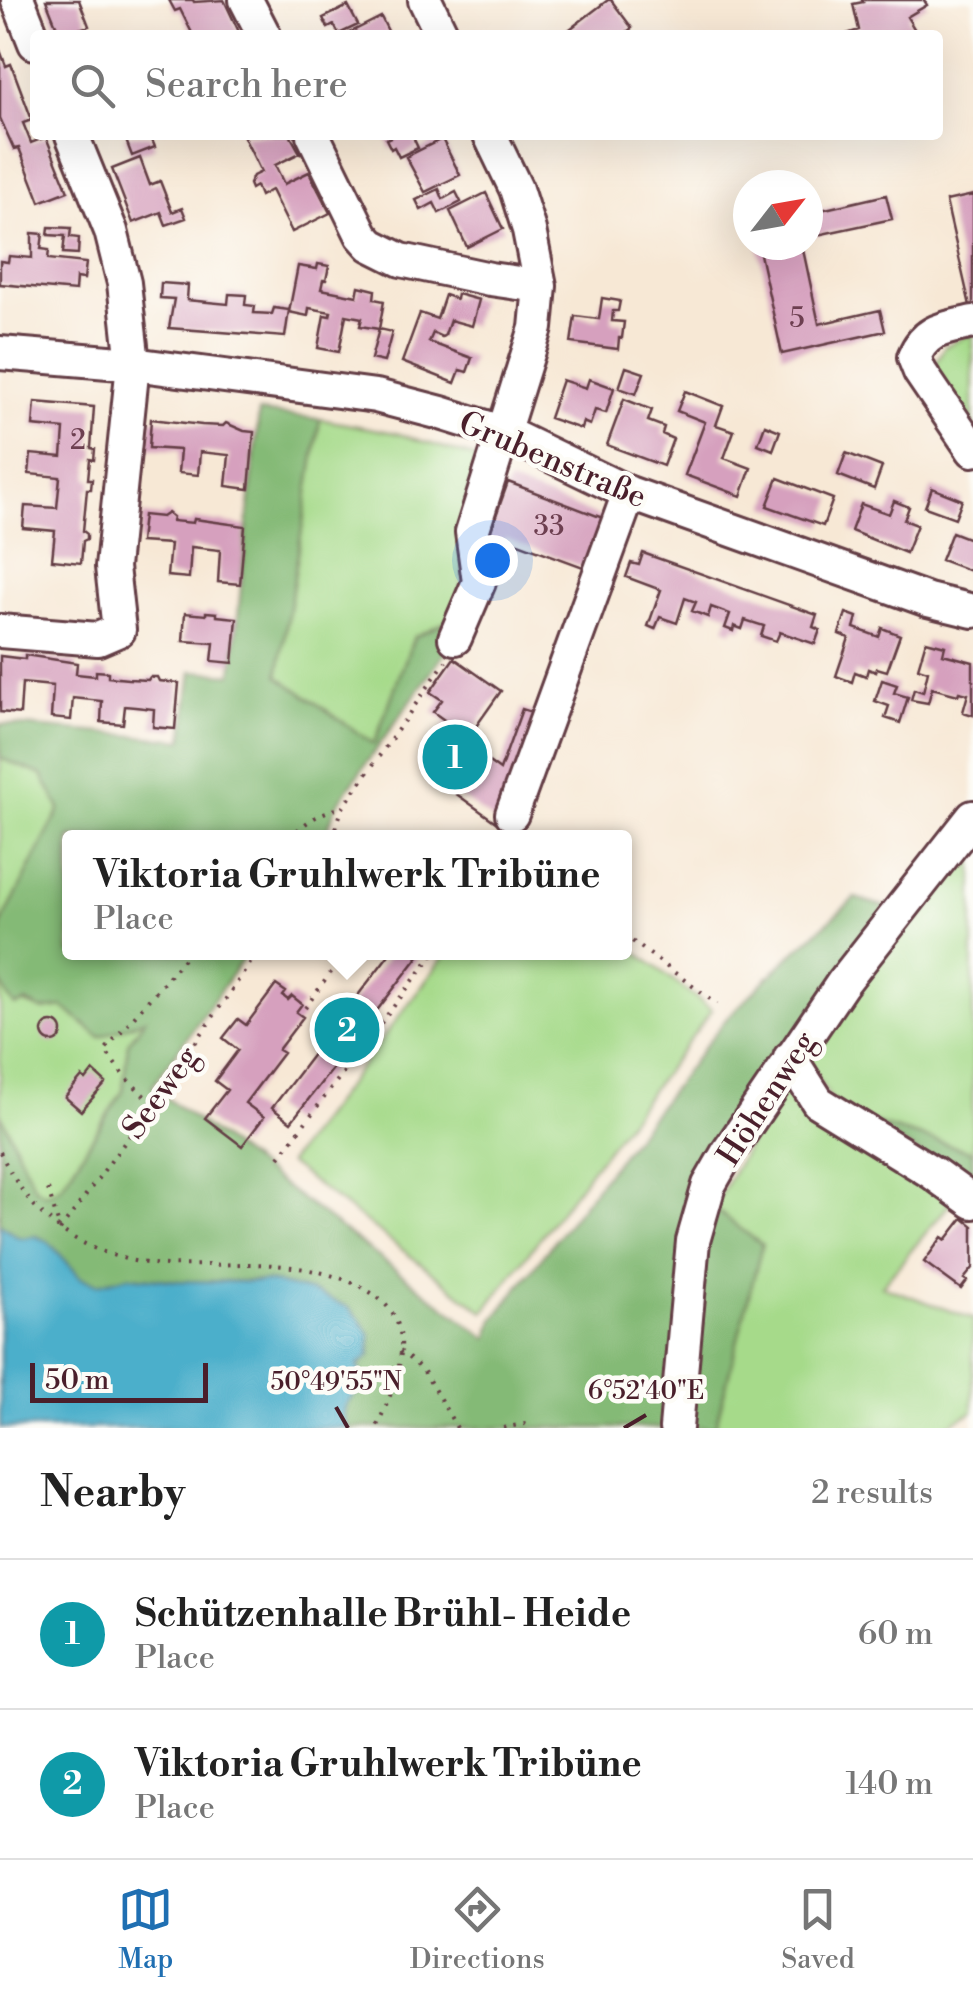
<!DOCTYPE html>
<html lang="en">
<head>
<meta charset="utf-8">
<style>
	body { margin:0; font-family:"Libre Bodoni",serif; background:#f6f6f6; color:#222 }
	.compass { position:absolute; left:733px; top:170px; width:90px; height:90px; border-radius:50%; background:#fff; box-shadow:0 10px 40px #0002; rotate:59deg }
	.scale { position:absolute; left:30px; bottom:25px; width:178px; box-sizing:border-box; padding-left:10px; border:5px solid #4a1f2b; border-top:0; font-size:28px; line-height:35px; white-space:nowrap; color:#4a1f2b; -webkit-text-stroke:8px #fdfcf7; paint-order:stroke }
	.you { position:absolute; left:492px; top:560px; width:35px; height:35px; margin:-25px; border:8px solid #fff; border-radius:50%; background:#1a73e8; box-shadow:0 0 0 15px #1a73e833 }
	.badge { display:grid; place-items:center; width:65px; height:65px; border-radius:50%; background:#1f6fb2; color:#fff; font-size:32px; font-weight:700 }
	.pin { position:absolute; translate:-50% -50%; border:5px solid #fff; box-shadow:0 2px 10px #0006 }
	.popup { position:absolute; left:62px; top:830px; width:570px; height:130px; box-sizing:border-box; display:grid; place-content:center; border-radius:10px; background:#fff; filter:drop-shadow(0 2px 8px #0005); font-size:32px; white-space:nowrap; color:#767676 }
	.popup b { font-size:38px; color:#222 }
	.popup::after { content:''; position:absolute; left:50%; top:100%; margin-left:-20px; border:20px solid transparent; border-top-color:#fff }
	.list { margin:0; padding:0; list-style:none }
	h2 { display:flex; justify-content:space-between; align-items:center; height:130px; margin:0; padding:0 40px; font-size:42px }
	h2 small { font-size:32px; font-weight:400; color:#767676 }
	.list li { display:grid; grid-template-columns:65px 1fr auto; gap:30px; align-items:center; box-sizing:border-box; height:150px; padding:0 40px; border-top:2px solid #e0e0e0 }
	.list b { display:block; font-size:38px; white-space:nowrap }
	.list p { margin:0; font-size:32px; white-space:nowrap; color:#767676 }
	.list em { font-size:32px; font-style:normal; color:#767676 }
	.icon { flex:none; width:55px; height:55px; fill:none; stroke:currentColor; stroke-width:2; stroke-linecap:round; stroke-linejoin:round }
	.map { position:relative; flex:none; width:973px; height:1428px; overflow:hidden }
	.search { position:absolute; background:#fff; box-shadow:0 10px 40px #0002; left:30px; right:30px; top:30px; height:110px; display:flex; align-items:center; gap:25px; box-sizing:border-box; padding:0 35px; border-radius:10px; color:#767676; font-size:38px }
	.sheet { height:430px; background:#fff }
	nav { display:flex; justify-content:space-around; align-items:center; box-sizing:border-box; height:140px; border-top:2px solid #e0e0e0; background:#fff; font-size:28px; color:#767676 }
	nav a { display:grid; justify-items:center; gap:5px }
	nav .on { color:#1f6fb2 }
	.map>svg:first-child { display:block }
	.green { fill:#a6da8a; stroke:#787c5a; stroke-width:2.5 }
	.forest { fill:#84ba76; stroke:#676c50; stroke-width:2.5 }
	.water { fill:#4cafcb; stroke:#4b677b; stroke-width:2.5 }
	.building { fill:#d6a0be }
	.lines { fill:none; stroke-linecap:round; stroke-linejoin:round }
	.minor-casing { stroke:#643d44; stroke-width:38 }
	.path { stroke:#643d44; stroke-width:4; stroke-dasharray:2.5 8; stroke-linecap:butt }
	.minor { stroke:#fff; stroke-width:32 }
	.ticks { fill:none; stroke:#4a1f2b; stroke-width:4 }
	.labels { text-anchor:middle; stroke-width:9; stroke-linejoin:round; paint-order:stroke }
	.number-label { font-size:28px; fill:#6d3f50 }
	.street-label { font-size:32px; fill:#4a1f2b; stroke:#fdfcf7 }
	.ticks-label { font-size:25px; text-anchor:middle; fill:#4a1f2b; stroke:#fdfcf7; stroke-width:9; stroke-linejoin:round; paint-order:stroke }
</style>
</head>
<body>
<div class="map">
<svg width="973" height="1428" viewBox="0 0 973 1428">
	<rect width="100%" height="100%" fill="#fdfcf7"/>
	<filter id="ink" filterUnits="userSpaceOnUse"><feTurbulence type="fractalNoise" baseFrequency=".01" numOctaves="2"/><feDisplacementMap in="SourceGraphic" scale="20" xChannelSelector="R" yChannelSelector="G"/><feConvolveMatrix kernelMatrix="1 2 1 2 8 2 1 2 1" color-interpolation-filters="sRGB"/></filter>
	<filter id="wash" filterUnits="userSpaceOnUse"><feTurbulence type="fractalNoise" baseFrequency=".0048" numOctaves="4" result="noise"/><feDisplacementMap in="SourceGraphic" scale="40" xChannelSelector="R" yChannelSelector="G"/><feGaussianBlur stdDeviation="2.25" result="paint"/><feColorMatrix in="noise" values="0 0 0 0 0 0 0 0 0 0 0 0 0 0 0 0 0 1.4 0 .05"/><feComposite in="paint" operator="in"/></filter>
	<g filter="url(#wash)">
		<rect width="100%" height="100%" fill="#f7e8d5"/>
		<path class="green" d="M 973,333 L 973,429 L 932,370 L 945,346 Z
			M 320,419 L 396,433 L 480,459 L 465,549 L 459,616 L 414,637 L 374,744 L 278,676 Z
			M 0,758 L 42,775 L 60,809 L 1,925 L 0,934 Z
			M 973,838 L 973,1152 L 866,1121 L 836,1107 L 803,1056 Z
			M 625,943 L 712,1010 L 484,1312 L 288,1163 L 447,953 L 624,952 Z
			M 0,979 L 7,996 L 42,1010 L 63,1007 L 100,1036 L 147,1017 L 128,1044 L 123,1091 L 61,1187 L 46,1194 L 35,1188 L 0,1113 Z
			M 782,1084 L 953,1200 L 882,1286 L 973,1319 L 973,1412 L 942,1428 L 715,1428 L 762,1245 L 713,1208 Z"/>
		<path class="forest" d="M 259,412 L 320,419 L 278,676 L 374,744 L 414,637 L 459,616 L 447,650 L 336,806 L 325,837 L 70,838 L 70,952 L 247,953 L 152,1087 L 488,1339 L 494,1319 L 726,1019 L 791,955 L 855,898 L 893,909 L 704,1170 L 665,1428 L 348,1428 C 338,1405 349,1401 365,1386 L 358,1366 L 370,1355 L 370,1335 L 272,1282 L 179,1281 L 129,1276 L 99,1284 L 81,1279 L 49,1242 L 36,1236 L 21,1239 L 0,1224 L 0,1113 L 35,1188 L 46,1194 L 61,1187 L 123,1091 L 128,1043 L 145,1019 L 100,1037 L 63,1007 L 42,1010 L 26,1002 L 15,1006 L 7,996 L 0,979 L 1,925 L 60,809 L 42,775 L 0,758 L 0,724 L 183,740 L 192,671 L 232,674 Z
			M 866,1121 L 973,1152 L 973,1186 Z
			M 713,1208 L 762,1245 L 715,1428 L 687,1428 L 702,1259 Z"/>
		<path class="water" d="M 0,1224 L 20,1238 L 36,1236 L 49,1242 L 81,1278 L 98,1284 L 129,1276 L 179,1281 L 272,1282 L 313,1292 L 348,1307 L 360,1319 L 370,1335 L 370,1356 L 358,1366 L 365,1385 C 349,1401 338,1405 348,1428 L 0,1428 Z"/>
		<g id="blocks">
			<path class="building" d="M 46,0 L 79,0 L 89,26 L 60,35 Z
				M 169,0 L 193,0 L 194,2 L 224,0 L 239,32 L 232,35 L 193,35 L 180,9 L 175,11 Z
				M 608,0 L 611,0 L 632,28 L 623,35 L 562,35 Z
				M 862,0 L 924,0 L 927,5 L 907,17 L 918,35 L 844,35 L 859,30 L 853,4 L 863,2 Z
				M 348,6 L 358,25 L 339,34 L 334,25 L 328,28 L 323,18 Z
				M 381,17 L 390,35 L 345,35 Z
				M 0,50 L 6,66 L 11,64 L 32,120 L 23,123 L 31,143 L 46,137 L 68,191 L 40,202 L 19,148 L 14,149 L 0,118 Z
				M 124,135 L 150,135 L 155,147 L 132,156 Z
				M 243,135 L 290,135 L 300,153 L 275,165 L 284,184 L 309,172 L 330,213 L 292,232 L 271,190 L 260,196 L 256,186 L 251,189 L 249,184 L 253,176 L 261,172 Z
				M 395,135 L 412,135 L 418,148 L 399,157 L 394,147 L 391,149 L 386,139 Z
				M 442,139 L 460,175 L 425,192 L 406,157 Z
				M 140,158 L 150,185 L 160,181 L 172,212 L 182,208 L 186,218 L 166,225 L 161,212 L 133,223 L 112,169 Z
				M 439,189 L 443,199 L 456,192 L 461,202 L 439,213 L 434,203 L 421,210 L 416,200 Z
				M 486,193 L 503,229 L 467,247 L 450,211 Z
				M 886,195 L 892,219 L 808,237 L 808,213 Z
				M 973,195 L 973,310 L 971,310 L 946,201 Z
				M 49,227 L 71,228 L 70,237 L 79,238 L 78,254 L 63,253 L 65,236 L 48,235 Z
				M 32,233 L 43,234 L 41,249 L 49,250 L 48,259 L 86,263 L 84,279 L 76,278 L 75,291 L 0,284 L 0,261 L 8,262 L 9,256 L 32,258 Z
				M 758,245 L 802,245 L 819,324 L 880,310 L 885,331 L 782,354 Z
				M 318,264 L 329,266 L 326,280 L 323,280 L 321,289 L 357,296 L 359,286 L 375,290 L 374,299 L 384,301 L 379,329 L 360,326 L 362,318 L 346,315 L 339,352 L 318,348 L 324,315 L 330,316 L 331,312 L 309,308 L 308,316 L 289,312 L 298,266 L 317,269 Z
				M 161,283 L 188,285 L 187,300 L 228,304 L 229,294 L 246,295 L 245,305 L 255,306 L 254,313 L 272,314 L 274,308 L 289,310 L 285,337 L 169,328 L 174,299 L 160,298 Z
				M 457,294 L 479,300 L 472,326 L 450,320 L 445,335 L 442,337 L 433,333 L 429,342 L 472,358 L 467,372 L 460,370 L 455,383 L 402,362 L 420,313 L 437,319 L 445,295 L 456,299 Z
				M 602,298 L 620,301 L 618,311 L 613,311 L 612,321 L 624,322 L 622,338 L 619,338 L 618,349 L 571,343 L 575,316 L 599,319 Z
				M 379,329 L 392,332 L 384,362 L 371,359 Z
				M 626,367 L 644,373 L 636,394 L 619,388 Z
				M 589,379 L 614,388 L 606,413 L 595,410 L 590,425 L 583,422 L 581,429 L 549,418 L 562,380 L 586,388 Z
				M 685,391 L 723,406 L 716,425 L 734,431 L 724,458 L 751,468 L 741,496 L 685,475 L 705,422 L 677,411 Z
				M 624,399 L 652,410 L 648,421 L 664,427 L 662,434 L 673,439 L 663,466 L 607,445 Z
				M 35,402 L 94,407 L 91,448 L 95,449 L 94,460 L 90,459 L 88,479 L 92,479 L 91,489 L 87,489 L 83,531 L 87,534 L 87,539 L 83,541 L 81,563 L 52,560 L 55,531 L 23,528 L 25,506 L 57,508 L 60,477 L 29,474 L 31,454 L 62,457 L 64,429 L 33,426 Z
				M 151,419 L 202,425 L 223,426 L 226,423 L 244,431 L 254,432 L 249,489 L 226,486 L 229,455 L 200,452 L 198,475 L 178,473 L 180,450 L 149,448 Z
				M 765,425 L 780,431 L 773,450 L 758,444 Z
				M 846,453 L 882,467 L 874,489 L 838,475 Z
				M 778,478 L 833,499 L 823,526 L 767,506 Z
				M 508,482 L 608,520 L 591,570 L 505,538 L 499,555 L 484,549 Z
				M 932,488 L 962,500 L 955,518 L 925,507 Z
				M 894,501 L 909,507 L 904,520 L 917,525 L 906,553 L 851,531 L 861,504 L 889,514 Z
				M 168,513 L 173,517 L 172,521 L 193,523 L 194,519 L 245,526 L 240,584 L 218,582 L 220,550 L 191,547 L 189,578 L 167,576 L 170,544 L 140,542 L 143,515 L 162,517 Z
				M 952,532 L 973,540 L 973,572 L 941,560 Z
				M 643,553 L 817,615 L 813,627 L 820,630 L 815,644 L 780,632 L 776,641 L 761,636 L 764,626 L 745,620 L 742,629 L 734,626 L 733,631 L 725,628 L 730,614 L 711,607 L 708,617 L 692,611 L 696,602 L 685,598 L 677,623 L 660,617 L 655,629 L 648,626 L 661,590 L 626,577 L 631,563 L 639,565 Z
				M 206,612 L 217,613 L 217,616 L 237,618 L 233,663 L 212,661 L 214,643 L 183,641 L 185,613 L 206,615 Z
				M 846,613 L 857,617 L 854,628 L 879,637 L 882,628 L 900,635 L 887,671 L 877,668 L 876,672 L 868,669 L 866,676 L 855,672 L 852,682 L 836,676 L 849,638 L 839,634 Z
				M 926,641 L 945,646 L 943,654 L 973,662 L 973,715 L 963,712 L 968,694 L 959,692 L 958,695 L 932,688 L 928,703 L 911,700 L 914,689 L 923,692 L 928,671 L 918,668 Z
				M 25,655 L 77,663 L 76,674 L 96,676 L 96,671 L 108,672 L 108,677 L 128,679 L 148,680 L 150,677 L 157,677 L 159,681 L 179,683 L 175,729 L 153,727 L 154,709 L 135,707 L 125,706 L 123,724 L 101,722 L 102,701 L 73,698 L 71,720 L 51,718 L 53,686 L 22,683 L 20,714 L 0,712 L 0,656 L 25,659 Z
				M 454,658 L 501,691 L 472,732 L 463,725 L 454,737 L 500,770 L 522,709 L 538,714 L 497,823 L 420,768 L 446,732 L 442,729 L 447,722 L 433,712 L 442,700 L 430,692 Z
				M 882,680 L 897,685 L 894,693 L 908,697 L 900,723 L 885,718 L 889,706 L 875,701 Z
				M 391,952 L 422,952 L 291,1122 L 272,1108 Z
				M 276,985 L 286,992 L 283,996 L 288,1000 L 292,996 L 302,1004 L 296,1012 L 303,1017 L 278,1050 L 283,1053 L 245,1103 L 264,1117 L 242,1146 L 205,1118 L 227,1090 L 215,1081 L 238,1050 L 223,1038 L 238,1019 L 246,1025 Z
				M42 1032a10 10 0 1 1 20 0a10 10 0 1 1-20 0Z
				M 93,1071 L 106,1083 L 81,1111 L 65,1097 L 82,1077 L 86,1080 Z
				M 963,1218 L 973,1226 L 973,1268 L 964,1279 L 967,1281 L 961,1289 L 924,1262 L 942,1237 L 946,1240 Z"/>
		</g>
	</g>
	<g filter="url(#ink)">
		<use href="#blocks" fill-opacity="0" stroke="#643d44" stroke-width="2.5"/>
		<g class="lines">
			<g class="minor-casing">
				<path id="minor" d="M 18,0 L 35,43
					M 246,0 L 264,35
					M 425,0 L 442,35
					M 313,135 L 362,235 L 371,245 L 401,260 L 490,279 L 540,286
					M 973,322 C 945,329 926,328 914,357 L 920,372 L 973,450
					M 0,353 L 133,364 L 376,396 L 441,413 L 505,433 L 629,493 L 928,600 L 973,611
					M 0,631 L 98,639 L 119,630 L 112,567 L 133,364 L 124,283 L 111,231 L 72,135
					M 455,638 L 479,582 L 472,532 L 536,328 L 540,286 L 529,230 L 516,189 L 490,135
					M 512,814 L 629,493
					M 790,1058 L 818,1102 L 933,1173 L 973,1202
					M 676,1428 L 693,1241 L 709,1185 L 728,1152 L 842,984 L 973,817"/>
			</g>
			<path class="path" d="M 290,838 C 301,825 325,808 342,809
				M 333,838 L 342,809 L 446,661
				M 624,935 L 717,1004
				M 305,1008 L 346,952
				M 152,1103 L 123,1075 L 105,1050 L 190,952
				M 0,1152 C 27,1208 60,1240 122,1258 C 171,1272 224,1261 274,1265 C 313,1268 384,1282 398,1325 C 409,1357 389,1400 376,1428
				M 279,1157 L 435,952
				M 48,1189 L 60,1230
				M 60,1230 L 153,1104 L 258,952
				M 400,1351 L 423,1370 L 457,1428
				M 503,1428 L 524,1424 L 530,1428"/>
			<use href="#minor" class="minor"/>
		</g>
	</g>
	<path class="ticks" d="M 336,1407 L 348,1428M 624,1428 L 646,1415"/>
	<g class="labels">
		<g class="number-label">
			<text x="797" y="327">5</text>
			<text x="78" y="449">2</text>
			<text x="549" y="535">33</text>
		</g>
		<g class="street-label">
			<text transform="translate(553 459) rotate(23)" y="11">Grubenstraße</text>
			<text transform="translate(160 1092) rotate(-54)" y="11">Seeweg</text>
			<text transform="translate(766 1098) rotate(-57)" y="11">Höhenweg</text>
		</g>
	</g>
	<g class="ticks-label">
		<text x="336" y="1390">50°49'55"N</text>
		<text x="646" y="1399">6°52'40"E</text>
	</g>
</svg>
<svg class="compass" viewBox="-18 -18 36 36"><path d="M0-13l5 13h-10z" fill="#e53935"/><path d="M0 13l5-13h-10z" fill="#767676"/></svg>
<div class="scale">50 m</div>
<div class="you"></div>
<div class="pin badge" style="left:455px;top:757px;background:#0f9aa8">1</div>
<div class="pin badge" style="left:347px;top:1030px;background:#0f9aa8">2</div>
<div class="popup"><b>Viktoria Gruhlwerk Tribüne</b>Place</div>
<div class="search"><svg class="icon" aria-label="search" viewBox="0 0 24 24"><circle cx="10" cy="10" r="6"/><path d="M15 15l6 6"/></svg>Search here</div>
</div>
<section class="sheet">
<h2>Nearby<small>2 results</small></h2>
<ul class="list">
<li><span class="badge" style="background:#0f9aa8">1</span><div><b>Schützenhalle Brühl- Heide</b><p>Place</p></div><em>60 m</em></li>
<li><span class="badge" style="background:#0f9aa8">2</span><div><b>Viktoria Gruhlwerk Tribüne</b><p>Place</p></div><em>140 m</em></li>
</ul>
</section>
<nav>
<a class="on"><svg class="icon" aria-label="map" viewBox="0 0 24 24"><path d="M3 6l6-2 6 2 6-2v14l-6 2-6-2-6 2zM9 4v14M15 6v14"/></svg>Map</a>
<a><svg class="icon" aria-label="directions" viewBox="0 0 24 24"><path d="M12 3l9 9-9 9-9-9zM9 14v-3h6M13 9l2 2-2 2"/></svg>Directions</a>
<a><svg class="icon" aria-label="saved" viewBox="0 0 24 24"><path d="M7 4h10v16l-5-4-5 4z"/></svg>Saved</a>
</nav>
</body>
</html>
